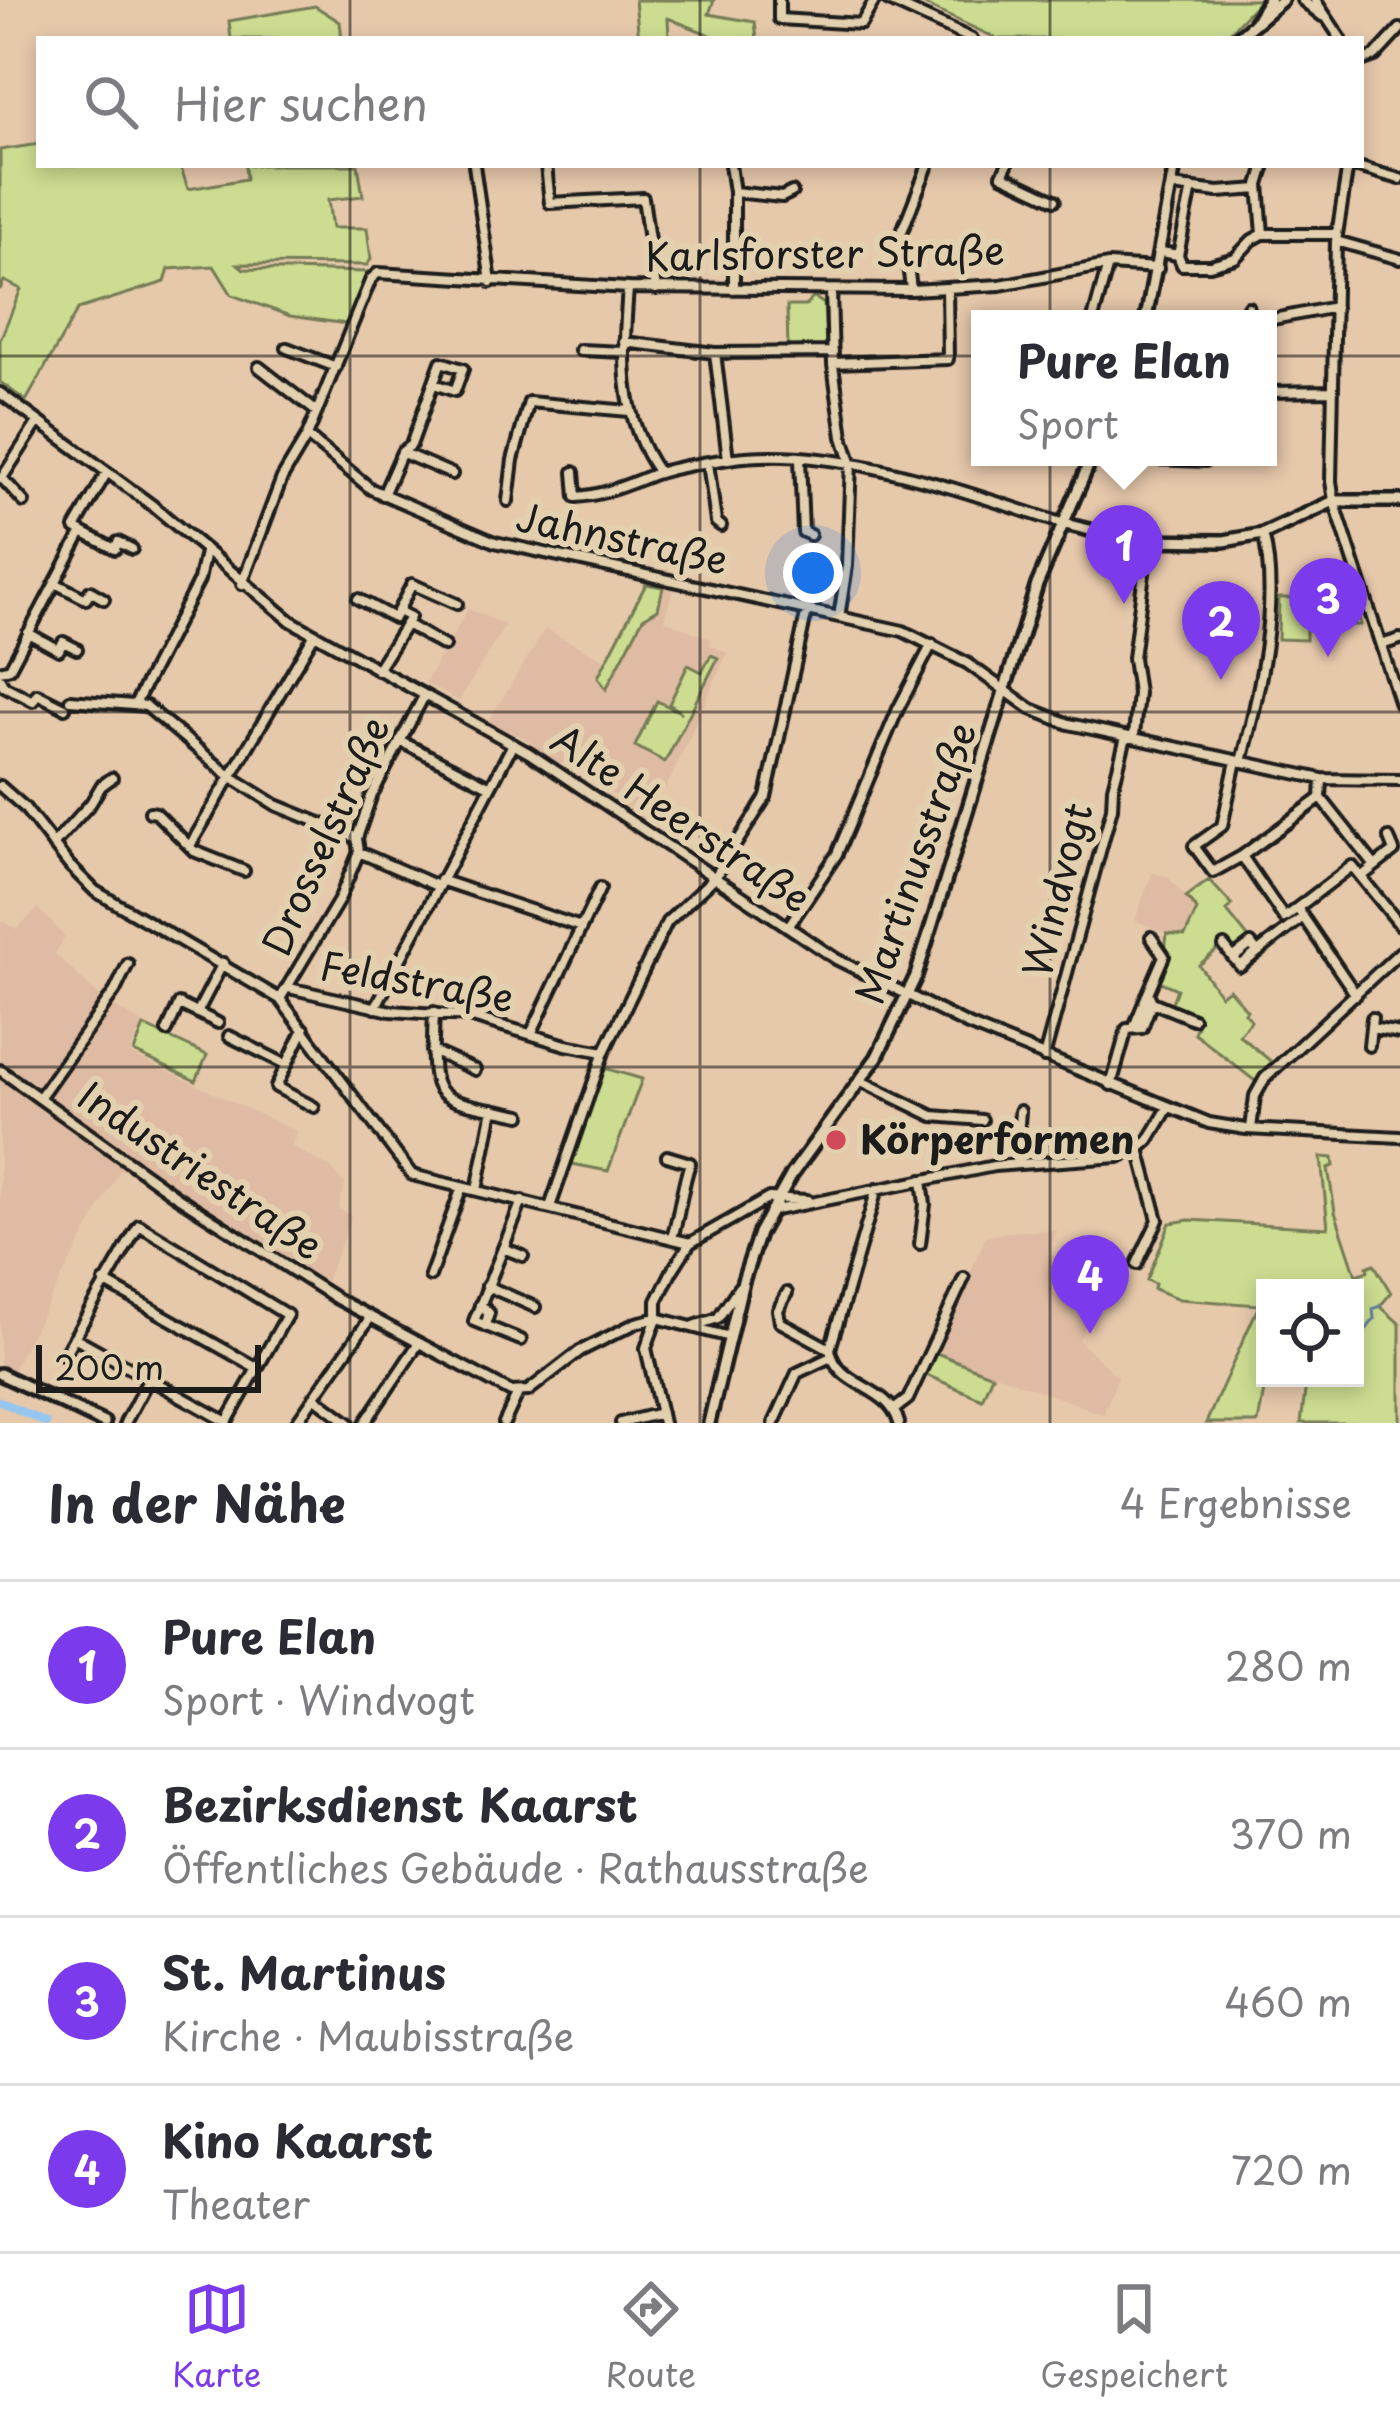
<!DOCTYPE html>
<html lang="de">
<head>
<meta charset="utf-8">
<style>
	body { margin:0; font-family:"Playpen Sans",sans-serif; background:#f7f7f7; color:#2b2b33 }
	.controls { position:absolute; right:36px; bottom:36px; display:grid; overflow:hidden; border-radius:0px; box-shadow:0 6px 18px #0003 }
	.controls button { width:108px; height:108px; display:grid; place-items:center; padding:0; border:0; border-bottom:3px solid #e1e1e2; background:#fff; color:#2b2b33; font:60px sans-serif }
	.scale { position:absolute; left:36px; bottom:30px; width:225px; box-sizing:border-box; padding-left:12px; border:6px solid #1c1c1c; border-top:0; font-size:33px; line-height:42px; white-space:nowrap; color:#1c1c1c; -webkit-text-stroke:9px #e3d0ae; paint-order:stroke }
	.you { position:absolute; left:813px; top:573px; width:42px; height:42px; margin:-30px; border:9px solid #fff; border-radius:50%; background:#1a73e8; box-shadow:0 0 0 18px #1a73e833 }
	.badge { display:grid; place-items:center; width:78px; height:78px; border-radius:50%; background:#7c3aed; color:#fff; font-size:39px; font-weight:700 }
	.pin { position:absolute; translate:-50% -99px; filter:drop-shadow(0 3px 6px #0008) }
	.pin::after { content:''; position:absolute; top:63px; width:42px; height:36px; background:inherit; clip-path:polygon(0 0,100% 0,50% 100%) }
	.popup { position:absolute; left:971px; top:310px; width:306px; height:156px; box-sizing:border-box; display:grid; place-content:center; border-radius:0px; background:#fff; filter:drop-shadow(0 3px 9px #0005); font-size:39px; white-space:nowrap; color:#7c7c81 }
	.popup b { font-size:45px; color:#2b2b33 }
	.popup::after { content:''; position:absolute; left:50%; top:100%; margin-left:-24px; border:24px solid transparent; border-top-color:#fff }
	.list { margin:0; padding:0; list-style:none }
	h2 { display:flex; justify-content:space-between; align-items:center; height:156px; margin:0; padding:0 48px; font-size:51px }
	h2 small { font-size:39px; font-weight:400; color:#7c7c81 }
	.list li { display:grid; grid-template-columns:78px 1fr auto; gap:36px; align-items:center; box-sizing:border-box; height:168px; padding:0 48px; border-top:3px solid #e1e1e2 }
	.list b { display:block; font-size:45px; white-space:nowrap }
	.list p { margin:0; font-size:39px; white-space:nowrap; color:#7c7c81 }
	.list em { font-size:39px; font-style:normal; color:#7c7c81 }
	.icon { flex:none; width:66px; height:66px; fill:none; stroke:currentColor; stroke-width:2; stroke-linecap:round; stroke-linejoin:round }
	.map { position:relative; flex:none; width:1400px; height:1423px; overflow:hidden }
	.search { position:absolute; background:#fff; box-shadow:0 6px 18px #0003; left:36px; right:36px; top:36px; height:132px; display:flex; align-items:center; gap:30px; box-sizing:border-box; padding:0 42px; border-radius:0px; color:#7c7c81; font-size:45px }
	.sheet { height:828px; background:#fff }
	nav { display:flex; justify-content:space-around; align-items:center; box-sizing:border-box; height:168px; border-top:3px solid #e1e1e2; background:#fff; font-size:33px; color:#7c7c81 }
	nav a { display:grid; justify-items:center; gap:6px }
	nav .on { color:#7c3aed }
	.map>svg:first-child { display:block }
	.built { fill:#debba2 }
	.green { fill:#ccdc90; stroke:#747c56; stroke-width:3 }
	.lines { fill:none; stroke-linecap:round; stroke-linejoin:round }
	.stream { stroke:#64829b; stroke-width:3 }
	.canal { stroke:#94c6f0; stroke-width:8 }
	.minor-casing { stroke:#1c1c1c; stroke-width:16 }
	.major-casing { stroke:#1c1c1c; stroke-width:18 }
	.highway-casing { stroke:#1c1c1c; stroke-width:20 }
	.minor { stroke:#e3d0ae; stroke-width:8 }
	.major { stroke:#e3d0ae; stroke-width:9 }
	.highway { stroke:#e3d0ae; stroke-width:10 }
	.grid { fill:none; stroke:#1c1c1c; stroke-width:3; stroke-opacity:0.55 }
	.poi-dot { fill:#d1495b; stroke:#e3d0ae; stroke-width:4.5 }
	.labels { text-anchor:middle; stroke-width:12; stroke-linejoin:round; paint-order:stroke }
	.street-label { font-size:39px; fill:#1c1c1c; stroke:#e3d0ae }
	.poi-label { font-size:39px; font-weight:bold; fill:#1c1c1c; stroke:#e3d0ae; text-anchor:start }
</style>
</head>
<body>
<div class="map">
<svg width="1400" height="1423" viewBox="0 0 1400 1423">
	<rect width="100%" height="100%" fill="#e6c8ab"/>
	<filter id="ink" filterUnits="userSpaceOnUse"><feTurbulence type="fractalNoise" baseFrequency=".00833" numOctaves="2"/><feDisplacementMap in="SourceGraphic" scale="24" xChannelSelector="R" yChannelSelector="G"/><feConvolveMatrix kernelMatrix="1 2 1 2 8 2 1 2 1" color-interpolation-filters="sRGB"/></filter>
	<g filter="url(#ink)">
		<path class="built" d="M 646,584 L 673,589 L 664,620 L 711,639 L 710,645 L 727,653 L 670,780 L 643,822 L 619,798 L 565,762 L 556,765 L 523,737 L 487,724 L 545,629 L 607,661 Z
			M 468,609 L 505,625 L 459,701 L 425,683 Z
			M 1152,873 L 1167,876 L 1197,910 L 1185,936 L 1167,934 L 1135,920 Z
			M 38,908 L 65,937 L 55,954 L 104,1001 L 142,1023 L 130,1054 L 297,1132 L 291,1146 L 332,1169 L 345,1185 L 338,1209 L 352,1216 L 326,1281 L 121,1168 L 10,1374 L 0,1369 L 0,920 L 17,929 Z
			M 1057,1230 L 1048,1253 L 1107,1281 L 1079,1341 L 1118,1377 L 1103,1414 L 934,1352 L 986,1237 L 1008,1232 Z"/>
		<path class="green" d="M 635,0 L 714,0 L 709,14 L 755,22 L 757,39 L 715,37 L 668,18 L 669,39 L 639,39 Z
			M 914,0 L 1260,0 L 1223,39 L 998,39 Z
			M 315,6 L 340,22 L 342,39 L 231,39 L 229,21 Z
			M 39,144 L 39,165 L 180,165 L 188,189 L 246,179 L 245,165 L 358,165 L 363,196 L 328,200 L 332,228 L 367,228 L 371,259 L 367,265 L 238,264 L 244,269 L 367,272 L 347,324 L 290,316 L 232,295 L 214,266 L 169,269 L 165,282 L 78,309 L 26,401 L 0,382 L 0,340 L 21,289 L 4,281 L 0,290 L 0,150 Z
			M 814,297 L 824,304 L 826,349 L 788,352 L 787,306 L 805,306 Z
			M 646,584 L 663,587 L 658,609 L 643,618 L 606,689 L 598,677 Z
			M 1352,594 L 1361,625 L 1306,625 L 1306,640 L 1278,639 L 1279,598 L 1337,598 Z
			M 711,655 L 718,658 L 665,762 L 635,746 L 657,701 L 682,713 L 669,704 L 688,665 L 702,672 Z
			M 1209,880 L 1232,905 L 1227,911 L 1251,941 L 1233,954 L 1224,944 L 1199,965 L 1220,995 L 1229,989 L 1247,1010 L 1245,1013 L 1251,1020 L 1239,1035 L 1273,1063 L 1255,1081 L 1194,1033 L 1199,1020 L 1170,1008 L 1177,989 L 1156,980 L 1164,961 L 1167,934 L 1185,936 L 1197,910 L 1186,897 Z
			M 144,1026 L 207,1055 L 196,1081 L 134,1052 Z
			M 601,1067 L 642,1079 L 608,1171 L 567,1163 Z
			M 1321,1157 L 1333,1158 L 1334,1166 L 1328,1168 L 1335,1212 L 1356,1275 L 1368,1271 L 1367,1267 L 1374,1264 L 1391,1293 L 1380,1306 L 1400,1324 L 1400,1423 L 1301,1423 L 1306,1384 L 1299,1378 L 1355,1378 L 1355,1288 L 1265,1288 L 1265,1378 L 1278,1378 L 1265,1385 L 1258,1423 L 1206,1423 L 1259,1305 L 1179,1299 L 1154,1289 L 1155,1284 L 1147,1280 L 1170,1223 L 1189,1220 L 1328,1228 Z
			M 934,1352 L 992,1375 L 982,1399 L 924,1374 Z"/>
		<g class="lines">
			<path class="stream" d="M 1361,1337 L 1374,1319 L 1373,1309 L 1380,1306"/>
			<path class="canal" d="M 0,1401 L 46,1423"/>
			<g class="minor-casing">
				<path id="minor" d="M 779,0 L 779,19 L 861,24 L 875,0
					M 887,0 L 972,39
					M 1302,0 L 1322,16
					M 1315,0 L 1341,39
					M 1361,61 L 1375,56 L 1400,29
					M 474,165 L 491,282
					M 546,165 L 550,203 L 643,198 L 656,289
					M 730,165 L 734,192 L 734,289
					M 1007,165 L 1002,175 L 1055,200
					M 1348,165 L 1336,241 L 1331,481 L 1334,501 L 1400,704
					M 1351,165 L 1400,179
					M 1172,186 L 1218,192 L 1259,189
					M 734,192 L 782,197 L 792,192
					M 1263,234 L 1259,185 L 1265,165
					M 1336,241 L 1400,259
					M 1161,252 L 1178,255 L 1182,265 L 1210,265 L 1235,258 L 1252,240 L 1263,234 L 1337,234
					M 1178,255 L 1192,188
					M 628,288 C 623,354 619,417 659,473
					M 831,290 L 833,365 L 843,437 L 851,462 L 847,566 L 839,617
					M 911,290 L 907,256 L 895,249 L 928,165
					M 1093,319 L 1108,265
					M 1248,319 L 1248,307
					M 1268,320 L 1335,307
					M 624,342 L 715,353 L 833,352
					M 287,348 L 336,367
					M 580,350 L 624,352
					M 715,353 L 728,459
					M 833,363 L 948,359 L 947,288
					M 259,367 L 317,412
					M 1268,392 L 1332,391
					M 0,393 L 153,506 L 291,621 L 529,753 L 836,959 L 968,1025 L 1209,1123 L 1246,1129 L 1400,1137
					M 307,436 L 371,489 L 495,542 L 903,631 L 967,663 L 1031,709 L 1069,724 L 1322,779 L 1400,780
					M 403,453 L 452,474
					M 1094,457 L 1206,461 L 1206,457
					M 800,459 L 803,532 L 810,535
					M 708,463 L 716,522 L 721,526
					M 574,472 L 576,497 C 606,495 628,484 655,474 C 678,466 704,463 728,459 C 834,443 961,491 1061,523
					M 383,495 L 402,452 L 411,445 L 441,362 L 463,369 L 455,391 L 434,384
					M 508,501 L 513,460 L 529,402 L 629,411
					M 24,502 L 2,478 L 38,422
					M 82,532 L 115,549 L 118,542 L 132,549
					M 55,583 L 86,599 L 90,591 L 104,599
					M 242,584 L 282,478 L 307,436 L 371,279 L 378,273 L 628,288 L 911,290 L 1000,285 L 1108,265 L 1158,268
					M 358,599 L 394,618 L 398,611
					M 406,624 L 410,617 L 398,611 L 412,584 L 457,604
					M 28,633 L 59,650 L 63,642 L 77,649
					M 1381,645 L 1400,639
					M 377,670 L 406,624 L 444,646
					M 0,671 L 10,668 L 82,532 L 75,528 L 107,472
					M 0,679 L 4,686 L 33,701 L 37,694 L 65,708
					M 70,700 L 146,706 L 230,776 L 276,805 L 357,838
					M 135,704 L 199,580 L 205,552
					M 1134,736 L 1138,693 L 1133,658 L 1148,542
					M 400,741 L 489,786
					M 1236,761 L 1222,826 L 1194,846 L 1213,872 L 1242,856 L 1284,918 L 1297,908 L 1356,995
					M 1242,762 C 1258,697 1281,600 1263,534
					M 0,786 L 24,807 L 69,865 L 95,891 L 280,999 L 412,1175 L 690,1243
					M 1321,798 L 1375,866 L 1361,877 L 1400,925
					M 150,812 L 156,813 L 194,851 L 244,871
					M 191,844 L 314,635
					M 53,845 L 91,803 L 101,786 L 112,778
					M 359,852 L 437,886
					M 1242,856 L 1321,798 L 1322,779
					M 1375,866 L 1394,851 L 1389,838
					M 440,880 L 581,927
					M 1297,908 L 1352,866 L 1361,877
					M 788,927 L 837,854 L 898,709 L 932,644
					M 1224,946 L 1240,966 L 1303,917
					M 1233,958 L 1251,944 L 1257,952
					M 289,988 L 391,1011 L 469,1016 L 566,1045 L 604,1052
					M 280,999 L 339,900 L 359,852 L 357,838 L 371,797 L 424,696
					M 1152,1002 L 1193,1019
					M 375,1008 L 513,744
					M 434,1012 C 430,1108 430,1096 521,1115
					M 197,1013 L 223,963
					M 1134,1027 L 1147,995
					M 1371,1028 L 1400,1033
					M 304,1029 L 276,1087 L 314,1107
					M 167,1031 L 179,1004 L 218,1023
					M 531,1034 L 600,888
					M 229,1036 L 287,1065
					M 1369,1046 L 1372,1018
					M 432,1051 L 475,1070
					M 1044,1057 L 1112,808 L 1113,787 L 1126,737
					M 0,1070 L 176,1196 L 337,1299 L 511,1392 L 528,1391 L 580,1351 L 636,1323 L 657,1318 L 730,1337
					M 861,1081 L 933,1116 L 982,1120
					M 1111,1085 L 1127,1029 L 1142,1028 L 1152,1002 L 1148,993 L 1164,956 L 1151,937
					M 39,1098 L 115,991 L 128,964
					M 1251,1129 L 1255,1096 L 1265,1078 L 1400,952
					M 667,1156 L 690,1163 C 681,1190 680,1212 672,1238
					M 1016,1163 L 1020,1111
					M 877,1189 L 830,1349 C 836,1388 889,1384 899,1423
					M 477,1190 L 493,1109
					M 550,1207 L 604,1052 L 667,922 L 715,877 L 766,797 L 807,610
					M 771,1211 L 994,1166 L 1118,1157 L 1139,1149 L 1149,1140 L 1168,1108
					M 920,1244 L 925,1204 L 922,1180
					M 503,1248 L 523,1256
					M 1137,1264 L 1158,1220 L 1139,1149
					M 430,1276 L 462,1187
					M 104,1282 L 257,1368
					M 487,1286 L 535,1307
					M 787,1293 L 778,1310 L 780,1322 L 830,1349
					M 480,1304 L 489,1313 L 485,1326
					M 694,1326 L 718,1318 L 739,1287
					M 521,1340 L 474,1321 L 522,1201
					M 64,1355 L 139,1225 L 287,1315 L 227,1422 L 74,1337
					M 314,1397 L 349,1423
					M 895,1409 L 908,1399 L 964,1278
					M 125,1423 L 149,1378
					M 296,1423 L 370,1318
					M 365,1423 L 418,1344
					M 504,1423 L 518,1393
					M 621,1423 L 661,1413
					M 663,1423 L 646,1348 L 657,1318 L 657,1301 L 672,1271 L 690,1243 L 769,1198 L 807,1200
					M 774,1423 L 797,1373 L 831,1357"/>
			</g>
			<g class="major-casing">
				<path id="major" d="M 1236,39 L 1282,0
					M 1146,319 L 1175,165
					M 1061,523 L 1130,540 L 1224,541 L 1263,534 L 1334,501 L 1400,501
					M 0,1374 L 104,1423
					M 709,1423 L 743,1281 L 759,1233 L 792,1174 L 877,1057 L 916,976 L 1037,585 L 1092,457"/>
			</g>
			<g class="highway-casing">
				<path id="highway" d="M 1257,20 L 1269,0"/>
			</g>
			<use href="#minor" class="minor"/>
			<use href="#major" class="major"/>
			<use href="#highway" class="highway"/>
		</g>
	</g>
	<path class="grid" d="M 350,0 L 350,39M 700,0 L 700,39M 1050,0 L 1050,39M 350,165 L 350,1423M 700,165 L 700,1423M 1050,165 L 1050,1423M 0,356 L 1400,356M 0,712 L 1400,712M 0,1067 L 1400,1067"/>
	<circle class="poi-dot" cx="836" cy="1140" r="12"/>
	<g class="labels">
		<g class="street-label">
			<text transform="translate(825 254) rotate(-1)" y="14">Karlsforster Straße</text>
			<text transform="translate(622 539) rotate(12)" y="14">Jahnstraße</text>
			<text transform="translate(681 819) rotate(34)" y="14">Alte Heerstraße</text>
			<text transform="translate(326 836) rotate(-66)" y="14">Drosselstraße</text>
			<text transform="translate(916 863) rotate(-71)" y="14">Martinusstraße</text>
			<text transform="translate(1058 890) rotate(-76)" y="14">Windvogt</text>
			<text transform="translate(417 982) rotate(10)" y="14">Feldstraße</text>
			<text transform="translate(200 1171) rotate(34)" y="14">Industriestraße</text>
		</g>
		<g class="poi-label">
			<text x="860" y="1154">Körperformen</text>
		</g>
	</g>
</svg>
<div class="controls">
<button><svg class="icon" aria-label="locate" viewBox="0 0 24 24"><circle cx="12" cy="12" r="6"/><path d="M12 2v4M12 18v4M2 12h4M18 12h4"/></svg></button>
</div>
<div class="scale">200 m</div>
<div class="you"></div>
<div class="pin badge" style="left:1124px;top:604px">1</div>
<div class="popup"><b>Pure Elan</b>Sport</div>
<div class="pin badge" style="left:1221px;top:680px">2</div>
<div class="pin badge" style="left:1328px;top:657px">3</div>
<div class="pin badge" style="left:1090px;top:1334px">4</div>
<div class="search"><svg class="icon" aria-label="search" viewBox="0 0 24 24"><circle cx="10" cy="10" r="6"/><path d="M15 15l6 6"/></svg>Hier suchen</div>
</div>
<section class="sheet">
<h2>In der Nähe<small>4 Ergebnisse</small></h2>
<ul class="list">
<li><span class="badge">1</span><div><b>Pure Elan</b><p>Sport · Windvogt</p></div><em>280 m</em></li>
<li><span class="badge">2</span><div><b>Bezirksdienst Kaarst</b><p>Öffentliches Gebäude · Rathausstraße</p></div><em>370 m</em></li>
<li><span class="badge">3</span><div><b>St. Martinus</b><p>Kirche · Maubisstraße</p></div><em>460 m</em></li>
<li><span class="badge">4</span><div><b>Kino Kaarst</b><p>Theater</p></div><em>720 m</em></li>
</ul>
</section>
<nav>
<a class="on"><svg class="icon" aria-label="map" viewBox="0 0 24 24"><path d="M3 6l6-2 6 2 6-2v14l-6 2-6-2-6 2zM9 4v14M15 6v14"/></svg>Karte</a>
<a><svg class="icon" aria-label="directions" viewBox="0 0 24 24"><path d="M12 3l9 9-9 9-9-9zM9 14v-3h6M13 9l2 2-2 2"/></svg>Route</a>
<a><svg class="icon" aria-label="saved" viewBox="0 0 24 24"><path d="M7 4h10v16l-5-4-5 4z"/></svg>Gespeichert</a>
</nav>
</body>
</html>
